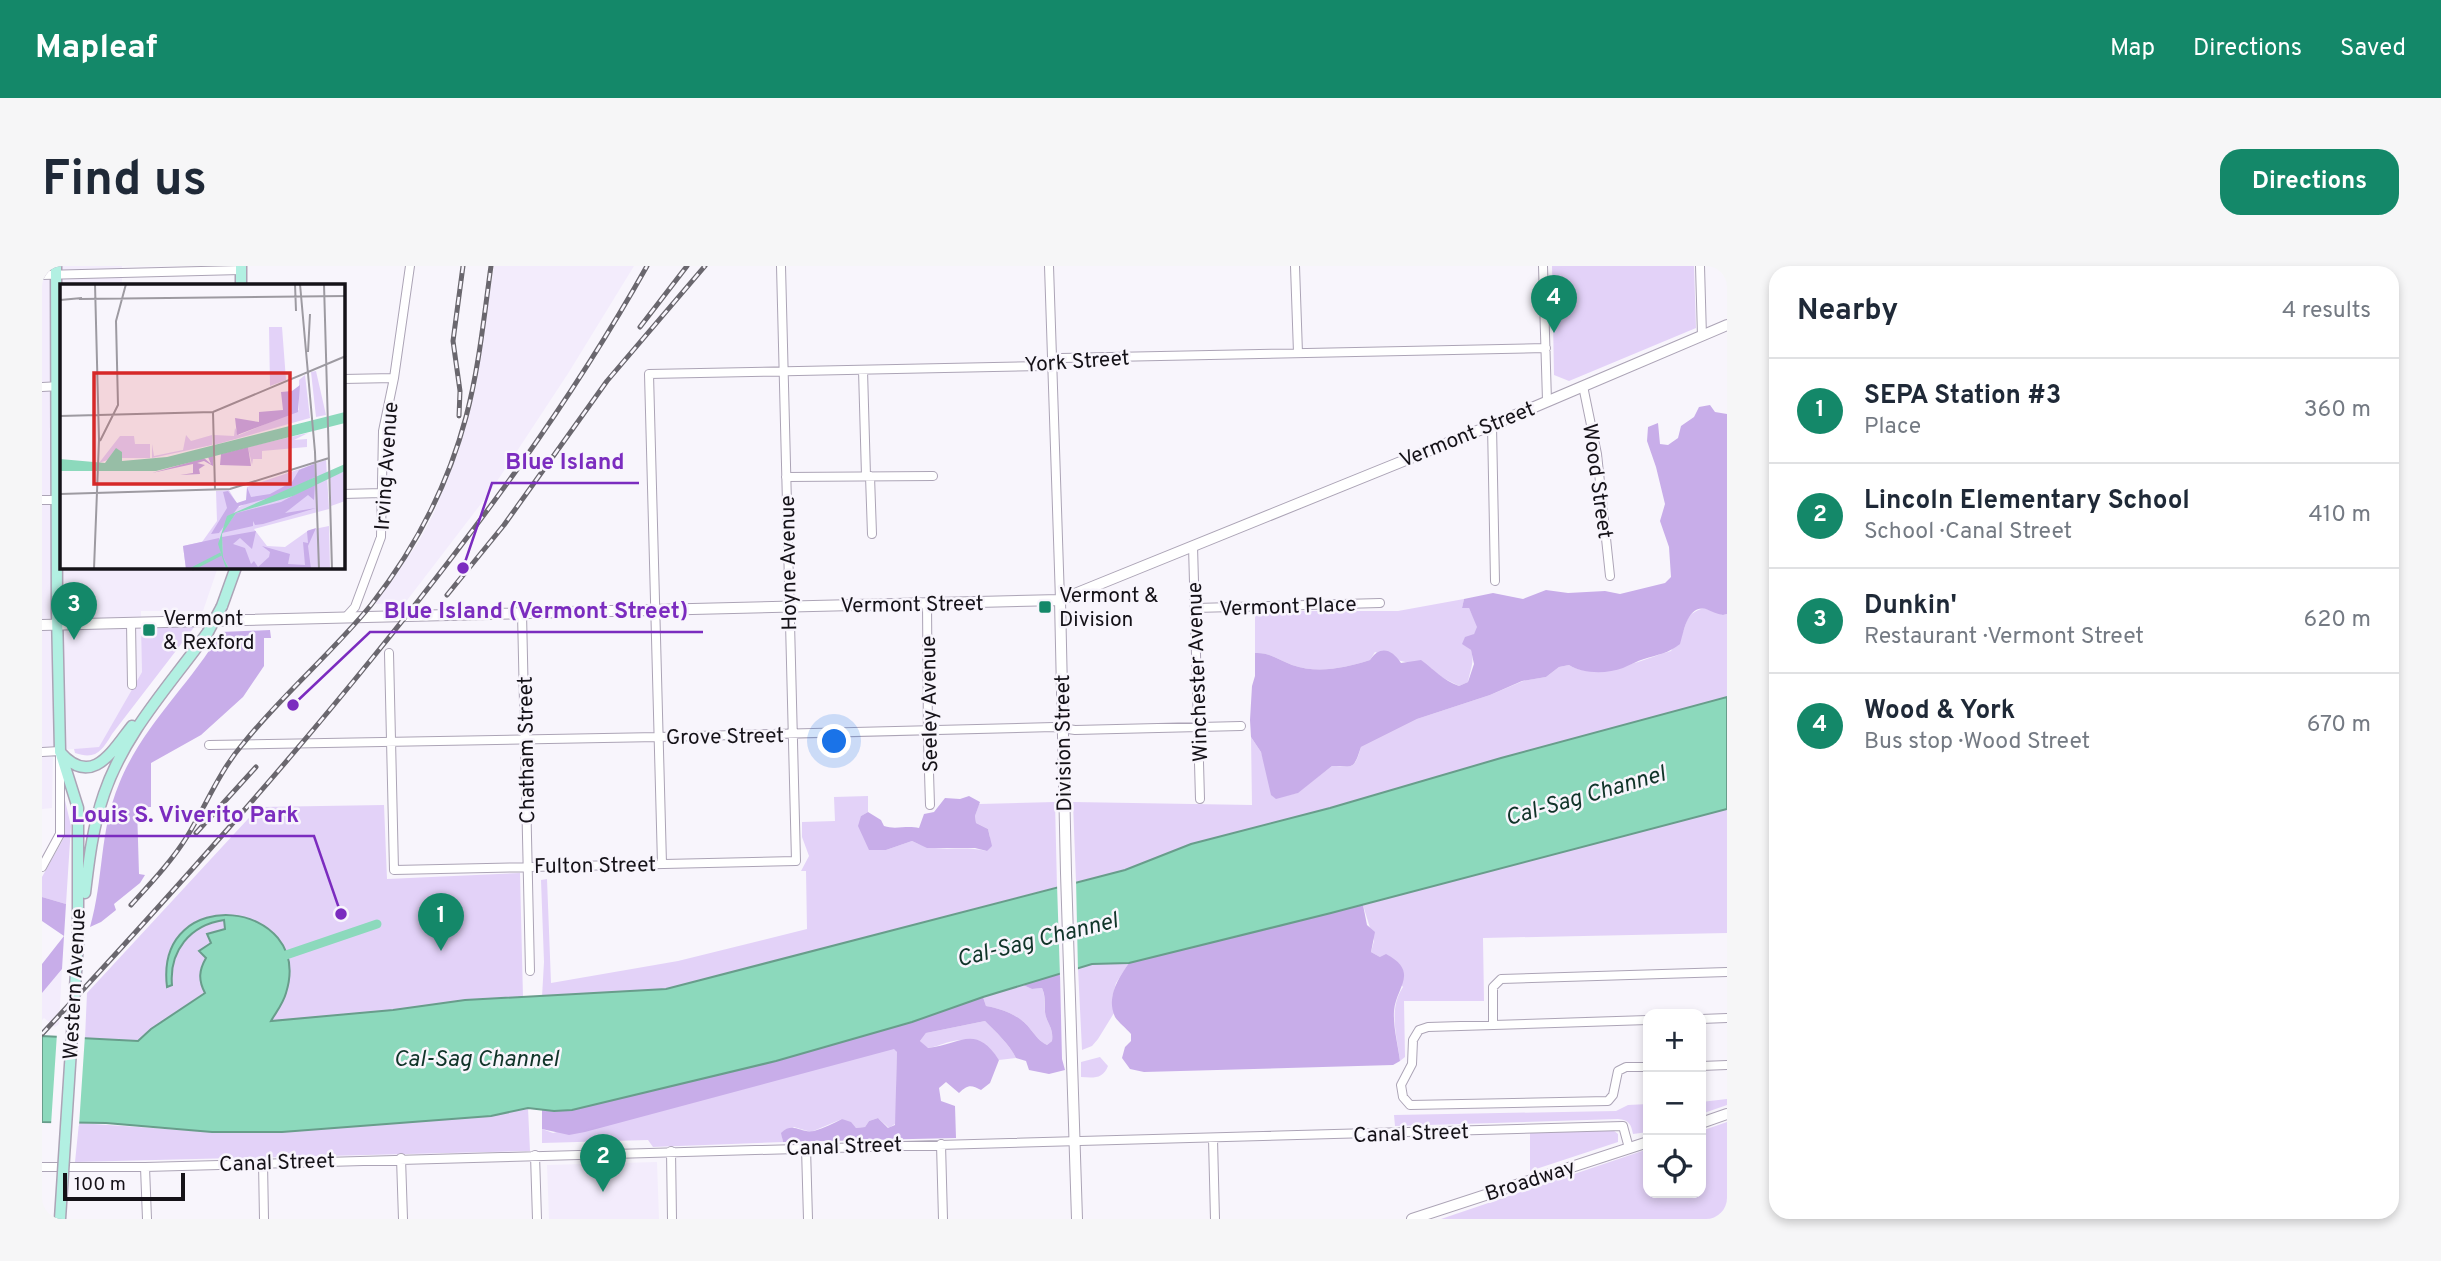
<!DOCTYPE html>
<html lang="en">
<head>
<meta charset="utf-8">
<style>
	body { margin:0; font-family:Overpass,sans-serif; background:#f6f6f7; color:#1f2937 }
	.controls { position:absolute; right:21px; bottom:21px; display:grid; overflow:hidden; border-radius:14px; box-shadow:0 4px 10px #0003 }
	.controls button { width:63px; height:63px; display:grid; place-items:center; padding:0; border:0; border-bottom:2px solid #e0e1e3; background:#fff; color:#1f2937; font:35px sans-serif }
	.scale { position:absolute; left:21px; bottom:18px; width:122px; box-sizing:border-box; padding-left:7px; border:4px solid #151218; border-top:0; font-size:19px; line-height:24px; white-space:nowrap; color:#151218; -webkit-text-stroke:5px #f8f5fc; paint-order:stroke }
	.you { position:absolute; left:793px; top:476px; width:24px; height:24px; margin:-18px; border:5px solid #fff; border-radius:50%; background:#1a73e8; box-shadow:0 0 0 10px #1a73e833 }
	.badge { display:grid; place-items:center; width:46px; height:46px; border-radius:50%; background:#148869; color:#fff; font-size:23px; font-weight:700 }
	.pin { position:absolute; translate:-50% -58px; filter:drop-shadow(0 2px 4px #0008) }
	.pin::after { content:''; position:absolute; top:37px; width:24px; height:21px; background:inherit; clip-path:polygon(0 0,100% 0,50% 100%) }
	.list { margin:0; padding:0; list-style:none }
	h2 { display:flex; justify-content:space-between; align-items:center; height:91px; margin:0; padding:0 28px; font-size:30px }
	h2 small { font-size:23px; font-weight:400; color:#747a83 }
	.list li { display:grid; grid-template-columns:46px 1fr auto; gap:21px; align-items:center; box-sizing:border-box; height:105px; padding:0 28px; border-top:2px solid #e0e1e3 }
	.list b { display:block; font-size:26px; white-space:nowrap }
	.list p { margin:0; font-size:23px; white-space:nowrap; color:#747a83 }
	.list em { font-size:23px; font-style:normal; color:#747a83 }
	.icon { flex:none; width:38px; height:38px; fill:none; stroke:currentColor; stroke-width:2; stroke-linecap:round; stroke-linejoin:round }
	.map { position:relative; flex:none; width:1685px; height:953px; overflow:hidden; border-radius:21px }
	header { display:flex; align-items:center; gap:42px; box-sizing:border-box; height:98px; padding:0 35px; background:#148869; color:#fff }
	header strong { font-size:33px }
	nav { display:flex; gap:38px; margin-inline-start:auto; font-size:24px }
	.intro { display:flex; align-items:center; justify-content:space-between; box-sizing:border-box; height:168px; padding:0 42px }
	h1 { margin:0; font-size:49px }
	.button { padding:18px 32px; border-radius:21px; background:#148869; color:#fff; font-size:24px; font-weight:700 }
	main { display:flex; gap:42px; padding:0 42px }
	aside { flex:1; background:#fff; border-radius:21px; box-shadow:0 4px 10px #0003 }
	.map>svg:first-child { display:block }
	.built { fill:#f3ecfc }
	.green { fill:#e3d2f8 }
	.forest { fill:#c8ade9 }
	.water { fill:#8cd9bc; stroke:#689d8b; stroke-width:2 }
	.pier { fill:#f8f5fc }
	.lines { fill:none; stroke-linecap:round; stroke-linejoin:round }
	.canal { stroke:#8cd9bc; stroke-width:9 }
	.minor-casing { stroke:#aca4b6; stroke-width:10 }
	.tertiary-casing { stroke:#aca4b6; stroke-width:12 }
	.secondary-casing { stroke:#aca4b6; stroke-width:13 }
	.minor { stroke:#fff; stroke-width:8 }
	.tertiary { stroke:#fff; stroke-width:10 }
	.secondary { stroke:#b2f0e2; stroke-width:10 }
	.rail-casing { stroke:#6a676e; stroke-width:5 }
	.rail { stroke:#f8f5fc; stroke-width:2.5; stroke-dasharray:8; stroke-linecap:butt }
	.secondary-bridge-casing { stroke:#aca4b6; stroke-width:13; stroke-linecap:butt }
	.secondary-bridge { stroke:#b2f0e2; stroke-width:10 }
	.poi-dot { fill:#148869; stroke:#f8f5fc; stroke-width:2.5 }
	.labels { text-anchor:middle; stroke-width:5; stroke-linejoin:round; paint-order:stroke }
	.street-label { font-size:21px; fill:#151218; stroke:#f8f5fc }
	.poi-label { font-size:21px; fill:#151218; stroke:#f8f5fc; text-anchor:start }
	.water-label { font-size:23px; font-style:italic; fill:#103429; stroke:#f8f5fc }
	.inset-river { fill:none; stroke:#8cd9bc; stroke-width:3.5 }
	.inset-road { fill:none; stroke:#9d9aa1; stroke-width:2 }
	.view { fill:#d62828; fill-opacity:0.15; stroke:#d62828; stroke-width:3.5 }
	.inset-edge { fill:none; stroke:#151218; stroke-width:3.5 }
	.leader { fill:none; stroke:#7b2cbf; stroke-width:2.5 }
	.callout-dot { fill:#7b2cbf; stroke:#f8f5fc; stroke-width:2.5 }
	.callout-label { font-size:23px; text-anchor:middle; font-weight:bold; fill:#7b2cbf; stroke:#f8f5fc; stroke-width:5; stroke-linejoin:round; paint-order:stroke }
</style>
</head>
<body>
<header>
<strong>Mapleaf</strong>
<nav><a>Map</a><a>Directions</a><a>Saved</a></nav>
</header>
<div class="intro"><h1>Find us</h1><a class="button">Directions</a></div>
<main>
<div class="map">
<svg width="1685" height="953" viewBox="0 0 1685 953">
	<rect width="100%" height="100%" fill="#f8f5fc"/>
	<path class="built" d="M 0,0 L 80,0 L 80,19 L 19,19 L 19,301 L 176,301 L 161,345 L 99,345 L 100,406 L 57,482 L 11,484 L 10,542 L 0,543 Z
		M 452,0 L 592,0 L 527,106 L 448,226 L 363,337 L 333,338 L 377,275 L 391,249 L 419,177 L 434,120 Z
		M 20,703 L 17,758 L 13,761 L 2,752 L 0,754 L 0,727 Z
		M 615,896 L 617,953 L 507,953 L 505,899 Z"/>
	<path class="green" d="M 1510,0 L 1652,0 L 1654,62 L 1527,115 L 1512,109 Z
		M 1422,333 L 1420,342 L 1427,342 L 1436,361 L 1432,368 L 1421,378 L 1429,384 C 1433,396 1428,404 1426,416 L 1417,420 L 1395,409 L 1389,402 C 1369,397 1353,395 1333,386 L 1328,394 C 1302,402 1276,408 1250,399 C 1237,394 1227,386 1213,387 L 1213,345 L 1356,345 Z
		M 1662,342 L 1681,349 L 1685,348 L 1685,431 L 1459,492 L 1083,604 L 1034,616 L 1031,536 L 1210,539 L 1209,471 L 1219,486 L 1234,532 L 1255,527 L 1290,500 C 1311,500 1312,505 1319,481 L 1375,453 L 1448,429 L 1481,415 L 1504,411 L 1517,401 L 1527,399 C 1553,416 1601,393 1629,385 C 1632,380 1636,375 1639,370 C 1647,355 1641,349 1662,342 Z
		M 153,360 L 70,468 C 60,485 54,494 33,487 L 32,483 L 57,481 L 100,406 L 99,362 Z
		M 22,530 L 29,560 L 24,638 L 0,631 L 0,611 L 23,570 Z
		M 826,530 L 826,546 L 819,550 L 828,584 L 844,584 L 870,575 C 899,589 915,578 945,585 L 948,571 L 946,563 L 934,557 L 933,550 L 937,538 L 1013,536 L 1015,621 L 624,723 L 500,731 L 502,696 L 499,614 L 505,613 L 509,717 L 636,695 L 765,663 L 764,605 L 759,605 L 767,590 L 760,571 L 760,556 L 793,555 L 792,531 Z
		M 342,539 L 345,613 L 478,607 L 481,732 L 423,734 L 351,744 L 228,756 L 163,726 L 109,763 L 96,775 L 43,772 L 45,727 L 217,541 Z
		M 1685,543 L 1685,667 L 1441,672 L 1442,735 L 1362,735 L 1363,791 L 1358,795 C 1355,770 1346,743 1361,721 L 1338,691 L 1329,686 L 1332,675 L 1321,639 Z
		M 1087,697 L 1074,717 L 1070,732 L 1072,747 L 1056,773 L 1050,780 L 1040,784 L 1036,702 L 1050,698 Z
		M 981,719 L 990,723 L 1000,722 C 1004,731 1001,736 1003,746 C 1004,757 1012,761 1010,775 L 1005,779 C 996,774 995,771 989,764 C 978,749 961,743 944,740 L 941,731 Z
		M 943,755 C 954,766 967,778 974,792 L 957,794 C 946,777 927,770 907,776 C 899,778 894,781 885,782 L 878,775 L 884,767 Z
		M 853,782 L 855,786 L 854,852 L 853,858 L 847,862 L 836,852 L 827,855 L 823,861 L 814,862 L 800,853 L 769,866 L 752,861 L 740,872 L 741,876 L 611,881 L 606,874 L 500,877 L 500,863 L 511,867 Z
		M 1058,791 L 1066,800 C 1061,813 1052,812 1039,811 L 1039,796 Z
		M 1685,833 L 1685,839 L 1659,848 L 1659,836 Z
		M 1606,838 L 1606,866 L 1591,868 C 1589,858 1587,854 1576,853 L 1353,860 L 1352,849 L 1574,845 L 1586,839 Z
		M 486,842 L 488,885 L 33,896 L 37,857 L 170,866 L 240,866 L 449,850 Z
		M 1685,856 L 1685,953 L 1399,953 L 1606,883 L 1606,927 L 1659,927 L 1659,865 Z
		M 1571,864 L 1576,868 L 1576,876 L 1488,905 L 1488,867 Z"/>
	<path class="forest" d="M 1668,139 L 1673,146 L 1685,148 L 1685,348 L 1681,349 C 1675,348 1669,345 1664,343 C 1645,339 1642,366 1638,378 C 1627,387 1615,389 1602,393 C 1595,395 1588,399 1581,402 C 1565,408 1541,408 1527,399 L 1517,401 L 1504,411 L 1480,415 L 1448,429 L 1375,453 L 1319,481 C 1311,505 1312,500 1290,500 L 1256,527 L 1234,533 L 1229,529 L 1219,486 L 1209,471 L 1208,454 L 1210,420 L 1213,410 L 1213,387 C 1227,386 1237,394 1250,399 C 1276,408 1302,402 1328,394 C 1338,379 1350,383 1359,397 L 1379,394 C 1393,404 1400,414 1417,420 L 1426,416 L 1432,398 L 1429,384 L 1420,378 L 1423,371 L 1432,368 L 1435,361 L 1427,342 L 1420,342 L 1422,333 L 1451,327 L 1481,333 L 1504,324 L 1526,327 L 1563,325 L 1578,328 L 1623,317 L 1629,311 L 1627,281 L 1618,255 L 1623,238 L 1614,201 L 1605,175 L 1606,161 L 1616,157 L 1618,178 L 1626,179 L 1636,172 L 1639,160 L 1652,151 L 1657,141 Z
		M 228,364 L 229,372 L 222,372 L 222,400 L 201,431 L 159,469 L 109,497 L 109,541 L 95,541 L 97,608 L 103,609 L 98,617 L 72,638 L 74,644 L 59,656 L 48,661 C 62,613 57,566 77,518 C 100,460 148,419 179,366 Z
		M 927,530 L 938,536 L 933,550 L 934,557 L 946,563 L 950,580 L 945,585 L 933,582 L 885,582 L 870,575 L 844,584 L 827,584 L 816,560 L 819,550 L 826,546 L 839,554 L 842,560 C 854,564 864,559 877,562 L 882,548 L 892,546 L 903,532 L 918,533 Z
		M 0,631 L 24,638 L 20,703 L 0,727 L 0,698 L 22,670 L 0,655 Z
		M 1321,639 L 1325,659 L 1333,666 L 1329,686 L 1338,691 L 1344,688 C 1378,706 1354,721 1352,745 C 1351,761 1356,779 1358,795 L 1351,799 L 1102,806 L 1088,803 L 1080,792 L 1083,781 L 1089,775 L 1089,768 C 1084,762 1077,757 1073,751 C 1064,731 1076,713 1087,697 Z
		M 1018,708 L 1020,793 L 1023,804 L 1007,808 L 987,804 L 984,795 L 974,792 C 967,778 954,766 943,755 L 884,767 L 878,775 L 886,782 C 918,779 933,757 957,794 L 948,817 L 939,824 C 929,818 925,819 917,827 L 904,816 L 897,822 L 899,835 L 913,840 L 914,872 L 741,876 L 739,867 C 751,855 759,868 772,865 C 782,862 792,857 800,853 L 809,856 L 814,862 L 823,861 L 827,855 L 836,852 L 846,862 L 853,859 L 855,786 L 852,783 L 543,866 L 527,869 L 500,863 L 500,842 L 512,845 L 530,844 C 668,811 806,778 941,731 L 944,740 C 961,743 978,749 989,764 C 995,771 996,774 1005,779 L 1010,775 C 1012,761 1004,757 1003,746 C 1002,736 1004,731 1000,722 L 990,723 L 981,719 Z"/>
	<path class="water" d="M 1685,431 L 1685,543 L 1289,647 L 1087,697 L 1050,698 L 941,731 L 870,756 L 734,795 L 530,844 L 512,845 L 486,842 L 449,850 L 240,866 L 170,866 L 64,857 L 0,856 L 0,770 L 96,775 L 109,763 L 163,727 C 156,714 157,704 164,692 L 157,685 L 169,677 L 165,668 L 183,663 L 182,654 C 148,659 127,685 130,719 L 125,721 C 112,615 273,634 244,727 C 241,738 234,746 229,755 L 351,744 L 423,734 L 624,723 L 1083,604 L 1149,578 L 1288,542 L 1459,492 Z"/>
	<path class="pier" d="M 1034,613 L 1036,706 L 1018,711 L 1015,618 Z
		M 15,767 L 43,769 L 37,860 L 9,859 Z"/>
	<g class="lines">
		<path class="canal" d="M 244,689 L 335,658"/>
		<g class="minor-casing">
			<path id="minor" d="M 1007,0 L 1018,334
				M 1253,0 L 1256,87
				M 1501,0 L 1505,135
				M 1658,0 L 1660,70
				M 0,9 L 199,4
				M 821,104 L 824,210
				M 301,113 L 352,112
				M 1541,120 L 1555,188 L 1568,310
				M 0,121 L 19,120
				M 1450,159 L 1453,315
				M 828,210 L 830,268
				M 744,211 L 891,210
				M 301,228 L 340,227
				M 0,234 L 18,234
				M 1151,280 L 1158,533
				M 885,337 L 886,474 L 888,539
				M 1153,342 L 1338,337
				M 480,347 L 488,705
				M 304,351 L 313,341 L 339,271 L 341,165 L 352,112 L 368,0
				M 89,357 L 90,419
				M 347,387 L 352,604 L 754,595 L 739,0
				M 167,479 L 616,471 L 1012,461 L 1033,464 L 1199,460
				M 0,486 L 18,485 L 18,568 L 0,601
				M 620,598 L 607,108 L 1001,100 L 1019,92 L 1504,82
				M 1659,753 L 1685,752
				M 1606,754 L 1386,761 L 1377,764 L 1371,774 L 1370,798 L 1359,819 L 1361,831 L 1368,839 L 1566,835 L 1571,829 L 1576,805 L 1584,801 L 1606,801
				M 1451,759 L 1451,721 L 1459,713 L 1685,706
				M 1659,800 L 1685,799
				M 1171,873 L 1173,953
				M 899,878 L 901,953
				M 764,882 L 766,953
				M 629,885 L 630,953
				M 493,889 L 495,953
				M 359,892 L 361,953
				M 221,896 L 222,953
				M 0,901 L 103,901 C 596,886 1089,876 1581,860 L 1587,882
				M 103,901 L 105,953"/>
		</g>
		<g class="tertiary-casing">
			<path id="tertiary" d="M 1018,334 L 1024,607 L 1035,953
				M 0,359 L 1018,334 L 1450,159 L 1685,59
				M 1659,857 L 1685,848
				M 1370,953 L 1606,876"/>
		</g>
		<g class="secondary-casing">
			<path id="secondary" d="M 14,0 L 15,347 L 18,485 L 36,542 L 36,676
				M 199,0 L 199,19
				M 180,340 L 194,301
				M 18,486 C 50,523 71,484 90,460
				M 43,627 C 47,593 51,560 62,528 C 83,466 129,418 166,366"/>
		</g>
		<use href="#minor" class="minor"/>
		<use href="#tertiary" class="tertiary"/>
		<use href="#secondary" class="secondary"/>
		<g class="rail-casing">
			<path id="rail" d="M 598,61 L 645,0
				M 417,150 L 418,125 L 411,75 L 421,0
				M 405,329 L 462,259 L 565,115 L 663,0
				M 154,567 L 214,501
				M 89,639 C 109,617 130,595 146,569 C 164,539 177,506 200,479 C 240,429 289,388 329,339 C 372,284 406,219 424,151 C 437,102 442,50 449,0
				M 0,768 C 114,645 226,521 332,390 C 432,267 527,139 605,0"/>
		</g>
		<use href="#rail" class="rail"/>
		<g class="secondary-bridge-casing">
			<path id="secondary-bridge" d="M 166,366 L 180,340
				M 18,953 L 36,676"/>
		</g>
		<use href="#secondary-bridge" class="secondary-bridge"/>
	</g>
	<g class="poi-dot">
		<rect x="996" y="334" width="14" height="14" rx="3.5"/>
		<rect x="100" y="357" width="14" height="14" rx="3.5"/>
	</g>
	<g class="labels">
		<g class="street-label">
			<text transform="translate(1035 95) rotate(-4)" y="7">York Street</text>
			<text transform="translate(1425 168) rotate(-22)" y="7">Vermont Street</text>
			<text transform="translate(344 200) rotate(-86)" y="7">Irving Avenue</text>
			<text transform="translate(1556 215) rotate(82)" y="7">Wood Street</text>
			<text transform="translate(746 297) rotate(-91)" y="7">Hoyne Avenue</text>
			<text transform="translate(870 338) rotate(-1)" y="7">Vermont Street</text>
			<text transform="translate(1246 340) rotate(-2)" y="7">Vermont Place</text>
			<text transform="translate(1155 406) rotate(-92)" y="7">Winchester Avenue</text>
			<text transform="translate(887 438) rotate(-91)" y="7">Seeley Avenue</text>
			<text transform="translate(683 470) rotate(-1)" y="7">Grove Street</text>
			<text transform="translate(1021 477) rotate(-91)" y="7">Division Street</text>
			<text transform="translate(484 484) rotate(-91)" y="7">Chatham Street</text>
			<text transform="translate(553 599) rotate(-1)" y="7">Fulton Street</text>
			<text transform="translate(32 718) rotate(-87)" y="7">Western Avenue</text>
			<text transform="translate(1369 867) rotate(-2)" y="7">Canal Street</text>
			<text transform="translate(802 880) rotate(-2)" y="7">Canal Street</text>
			<text transform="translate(235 896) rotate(-2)" y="7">Canal Street</text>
			<text transform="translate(1488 914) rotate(-18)" y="7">Broadway</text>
		</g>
		<g class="poi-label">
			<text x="1017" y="336">Vermont &amp;<tspan x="1017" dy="24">Division</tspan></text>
			<text x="121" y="359">Vermont<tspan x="121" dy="24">&amp; Rexford</tspan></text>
		</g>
		<g class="water-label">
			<text transform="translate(1543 529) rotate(-16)" y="8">Cal-Sag Channel</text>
			<text transform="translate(995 673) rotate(-14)" y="8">Cal-Sag Channel</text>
			<text x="434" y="800">Cal-Sag Channel</text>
		</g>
	</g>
	<g transform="translate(18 18)">
		<rect width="285" height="285" fill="#f8f5fc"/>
		<path d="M 209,43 L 222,43 L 226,96 L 210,102 ZM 256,87 L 266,131 L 256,133 L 251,88 ZM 245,91 L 250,134 L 154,161 L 154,151 L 174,152 L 175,144 L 179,151 L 239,126 L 239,96 ZM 248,149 L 234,156 L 247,155 L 247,163 L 202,167 L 202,175 L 193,175 L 192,181 L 188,163 ZM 126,151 L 131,157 L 152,151 L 152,161 L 92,174 L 92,160 L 94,172 L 123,166 ZM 60,152 L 74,152 L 75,160 L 90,160 L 90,174 L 53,174 L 39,179 ZM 266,176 L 269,225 L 194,245 L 207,262 L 225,263 L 249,246 L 269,242 L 270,285 L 126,285 L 123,262 L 142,258 L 157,237 L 156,207 L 169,206 L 179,223 L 189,218 L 187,203 ZM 285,187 L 285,217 L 271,222 L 270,193 Z" fill="#e3d2f8"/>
		<path d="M 240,101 L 238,128 L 177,151 L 175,134 L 199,138 L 199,128 L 223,126 L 221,108 L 232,107 ZM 188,163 L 191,182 L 160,181 L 161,170 ZM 153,171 L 153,182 L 144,177 L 137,179 L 145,181 L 139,185 L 140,190 L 120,191 L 133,189 L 133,180 L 92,189 L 144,174 L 151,180 L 148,173 ZM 254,180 L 255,193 L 225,210 L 179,222 L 159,249 L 151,250 L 167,224 L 163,208 L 168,207 L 177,219 L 186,216 L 187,203 L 191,213 L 210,210 L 232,198 L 239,186 ZM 255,200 L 254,216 L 248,211 L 225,229 L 256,224 L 203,240 L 195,241 L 193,237 L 193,242 L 162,249 L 176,229 L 221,218 ZM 256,244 L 248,262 L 251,285 L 169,285 L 163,273 L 162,253 L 196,247 L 192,265 L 180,254 L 173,260 L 185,264 L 191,280 L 194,277 L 198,283 L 209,273 L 210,268 L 202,262 L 230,270 L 228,280 L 245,281 L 243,258 L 248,259 L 247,247 ZM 159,254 L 166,285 L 126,285 L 123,262 Z" fill="#c8ade9"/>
		<path d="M 285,128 L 285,139 L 96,187 L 0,187 L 0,175 L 45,179 L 56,164 L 62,168 L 62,177 L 107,173 ZM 285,180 L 285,187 L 233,212 L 176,229 L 162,250 L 163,273 L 169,285 L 166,285 L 158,260 L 167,232 Z" fill="#8cd9bc"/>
		<path class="inset-river" d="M 132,285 L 161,270"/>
		<path class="inset-road" d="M 235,0 L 236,27M 240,0 L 255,168 L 259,285M 264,0 L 272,285M 19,15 L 286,12M 0,16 L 22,14M 248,68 L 250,30M 153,128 L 155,206M 0,132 L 153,128 L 286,72M 40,157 L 58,121 L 56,37 L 66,0M 0,210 L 170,205 L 269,174M 34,285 L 39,156 L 35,0"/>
		<path class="view" d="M 34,89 L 230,89 L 230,200 L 34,200 Z"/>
		<rect width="285" height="285" class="inset-edge"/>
	</g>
	<path class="leader" d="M421 302L450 217H597M251 439L328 366H661M299 648L272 570H15"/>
	<g class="callout-dot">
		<circle cx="421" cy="302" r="7"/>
		<circle cx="251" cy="439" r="7"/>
		<circle cx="299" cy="648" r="7"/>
	</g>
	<g class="callout-label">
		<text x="523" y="203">Blue Island</text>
		<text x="494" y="352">Blue Island (Vermont Street)</text>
		<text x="143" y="556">Louis S. Viverito Park</text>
	</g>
</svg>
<div class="controls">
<button>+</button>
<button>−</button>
<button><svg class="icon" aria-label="locate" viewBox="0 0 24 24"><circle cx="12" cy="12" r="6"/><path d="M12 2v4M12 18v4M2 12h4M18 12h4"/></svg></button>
</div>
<div class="scale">100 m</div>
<div class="you"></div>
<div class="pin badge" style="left:399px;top:685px">1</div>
<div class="pin badge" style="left:561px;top:926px">2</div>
<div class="pin badge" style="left:32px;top:374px">3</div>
<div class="pin badge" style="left:1512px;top:67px">4</div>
</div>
<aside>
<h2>Nearby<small>4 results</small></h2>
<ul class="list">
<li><span class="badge">1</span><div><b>SEPA Station #3</b><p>Place</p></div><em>360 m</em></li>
<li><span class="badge">2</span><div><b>Lincoln Elementary School</b><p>School · Canal Street</p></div><em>410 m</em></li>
<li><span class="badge">3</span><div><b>Dunkin'</b><p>Restaurant · Vermont Street</p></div><em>620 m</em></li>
<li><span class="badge">4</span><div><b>Wood &amp; York</b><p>Bus stop · Wood Street</p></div><em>670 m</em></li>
</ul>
</aside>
</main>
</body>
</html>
